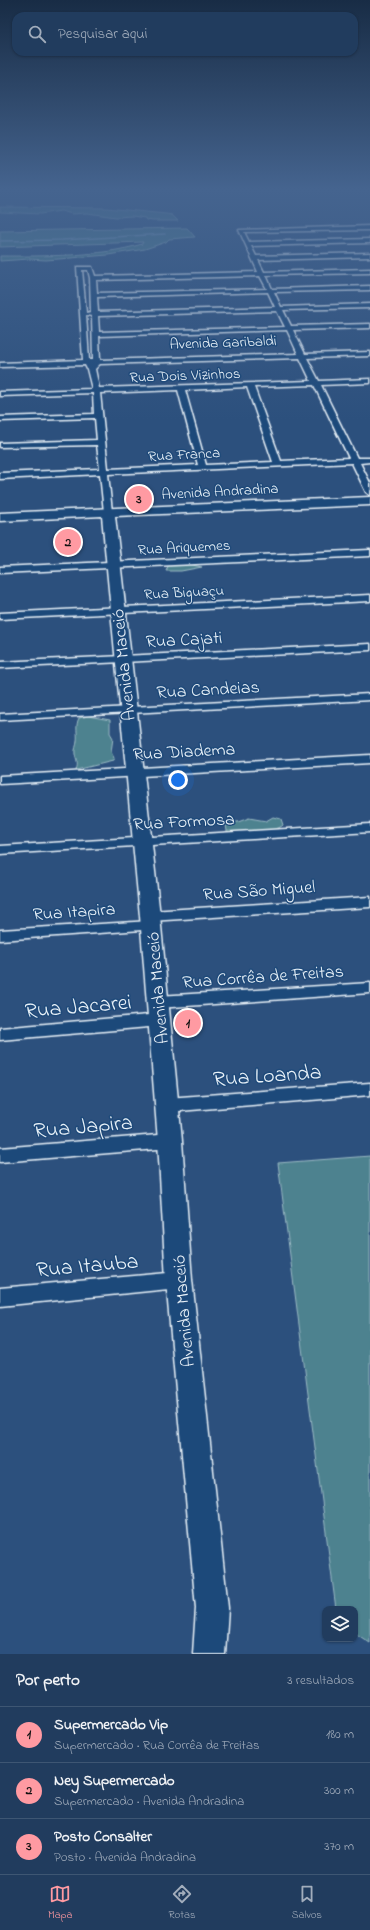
<!DOCTYPE html>
<html lang="pt">
<head>
<meta charset="utf-8">
<style>
	body { margin:0; font-family:"Indie Flower",sans-serif; background:#2d4767; color:#f1f3f6 }
	.controls { position:absolute; right:12px; bottom:12px; display:grid; overflow:hidden; border-radius:8px; box-shadow:0 1px 3px #0004 }
	.controls button { width:36px; height:36px; display:grid; place-items:center; padding:0; border:0; border-bottom:1px solid #3e5673; background:#213c5e; color:#f1f3f6; font:20px sans-serif }
	.you { position:absolute; left:178px; top:780px; width:14px; height:14px; margin:-10px; border:3px solid #fff; border-radius:50%; background:#1a73e8; box-shadow:0 0 0 6px #1a73e833 }
	.badge { display:grid; place-items:center; width:26px; height:26px; border-radius:50%; background:#ff9aa2; color:#111; font-size:13px; font-weight:700 }
	.pin { position:absolute; translate:-50% -50%; border:2px solid #fff; box-shadow:0 1px 4px #0006 }
	.list { margin:0; padding:0; list-style:none }
	h2 { display:flex; justify-content:space-between; align-items:center; height:52px; margin:0; padding:0 16px; font-size:17px }
	h2 small { font-size:13px; font-weight:400; color:#a2adbc }
	.list li { display:grid; grid-template-columns:26px 1fr auto; gap:12px; align-items:center; box-sizing:border-box; height:56px; padding:0 16px; border-top:1px solid #3e5673 }
	.list b { display:block; font-size:15px; white-space:nowrap }
	.list p { margin:0; font-size:13px; white-space:nowrap; color:#a2adbc }
	.list em { font-size:13px; font-style:normal; color:#a2adbc }
	.icon { flex:none; width:22px; height:22px; fill:none; stroke:currentColor; stroke-width:2; stroke-linecap:round; stroke-linejoin:round }
	.map { position:relative; flex:none; width:370px; height:1654px; overflow:hidden }
	.search { position:absolute; background:#213c5e; box-shadow:0 1px 3px #0004; left:12px; right:12px; top:12px; height:44px; display:flex; align-items:center; gap:10px; box-sizing:border-box; padding:0 14px; border-radius:12px; color:#a2adbc; font-size:15px }
	.sheet { height:220px; background:#213c5e }
	nav { display:flex; justify-content:space-around; align-items:center; box-sizing:border-box; height:56px; border-top:1px solid #3e5673; background:#213c5e; font-size:11px; color:#a2adbc }
	nav a { display:grid; justify-items:center; gap:2px }
	nav .on { color:#ff9aa2 }
	.map>svg:first-child { display:block }
	.green { fill:#4e828f; stroke:#9bbac4 }
	.lines { fill:none; stroke-linecap:round; stroke-linejoin:round }
	.stream { stroke:#87abc5; stroke-width:1.5 }
	.street-casing { stroke:#e8f1f8; stroke-width:3 }
	.secondary-casing { stroke:#e8f1f8; stroke-width:3 }
	.street { fill:#1f4a7a; fill-rule:evenodd }
	.secondary { fill:#1f4a7a; fill-rule:evenodd }
	.labels { text-anchor:middle; stroke-width:3; stroke-linejoin:round; paint-order:stroke }
	.far-street-label { font-size:15px; fill:#e8f1f8; stroke:#1f4a7a }
	.street-label { font-size:18px; fill:#e8f1f8; stroke:#1f4a7a }
	.near-street-label { font-size:22px; fill:#e8f1f8; stroke:#1f4a7a }
</style>
</head>
<body>
<div class="map">
<svg width="370" height="1654" viewBox="0 0 370 1654">
	<rect width="100%" height="100%" fill="#2c507d"/>
	<filter id="ink" filterUnits="userSpaceOnUse"><feTurbulence type="fractalNoise" baseFrequency=".025" numOctaves="2"/><feDisplacementMap in="SourceGraphic" scale="8" xChannelSelector="R" yChannelSelector="G"/><feConvolveMatrix kernelMatrix="1 2 1 2 8 2 1 2 1" color-interpolation-filters="sRGB"/></filter>
	<g filter="url(#ink)">
		<path class="green" d="M 0,207 L 106,208 L 166,214 L 172,215 L 178,221 L 153,221 L 146,220 L 145,218 L 132,216 L 116,217 L 87,213 L 72,214 L 61,211 L 40,214 L 0,212 Z
			M 187,228 L 195,237 L 169,239 L 166,242 L 145,249 L 108,255 L 46,260 L 29,259 L 0,261 L 0,256 C 44,256 100,257 142,244 L 143,242 L 0,247 L 0,231 Z
			M 187,564 L 202,567 L 181,571 L 166,571 L 168,566 Z
			M 88,716 L 110,720 L 110,733 L 113,738 L 111,752 L 114,758 L 113,761 L 76,770 C 79,763 76,761 75,754 C 74,750 77,745 77,741 C 78,733 75,726 79,718 Z
			M 273,817 L 281,819 L 283,825 C 276,833 238,833 227,831 L 226,825 L 229,822 L 238,822 L 249,818 L 266,821 Z
			M 370,1156 L 370,1643 L 355,1633 L 355,1609 L 336,1609 L 278,1163 Z"/>
		<g class="lines">
			<path class="stream" d="M 0,241 L 62,240 L 165,234"/>
			<g class="street-casing">
				<path id="street" d="M 370,226 L 370,230 L 244,232 L 249,242 L 370,239 L 370,243 L 251,246 L 256,256 L 370,253 L 370,257 L 258,260 L 264,272 L 370,269 L 370,273 L 266,275 L 272,289 L 370,286 L 370,290 L 274,292 L 281,307 L 370,304 L 370,308 L 283,310 L 291,326 L 370,324 L 370,328 L 293,330 L 305,354 L 370,352 L 370,356 L 307,358 L 319,381 L 370,379 L 370,383 L 321,385 L 357,458 L 370,458 L 370,462 L 360,463 L 370,483 L 370,495 L 366,492 L 352,463 L 108,474 L 112,512 L 108,515 L 104,512 L 100,474 L 0,479 L 0,473 L 100,469 L 97,445 L 0,447 L 0,443 L 97,440 L 95,418 L 0,421 L 0,417 L 94,414 L 93,393 L 0,396 L 0,392 L 92,389 L 87,369 L 85,365 L 0,367 L 0,363 L 83,360 L 77,267 L 92,267 L 95,276 L 258,272 L 239,230 ZM 82,270 L 88,270 L 90,278 L 91,312 L 86,313 ZM 260,276 L 267,289 L 97,293 L 96,280 ZM 268,292 L 275,307 L 98,312 L 97,297 ZM 277,311 L 285,327 L 99,332 L 98,316 ZM 86,315 L 92,316 L 93,360 L 89,360 ZM 287,330 L 298,354 L 100,360 L 99,336 ZM 300,358 L 311,381 L 99,388 L 95,369 L 100,364 ZM 314,385 L 349,458 L 281,461 L 254,387 ZM 247,387 L 273,462 L 206,465 L 185,390 ZM 178,390 L 198,465 L 108,469 L 100,393 Z
					M 370,550 L 370,556 L 0,573 L 0,567 Z
					M 370,595 L 370,601 L 0,619 L 0,613 Z
					M 370,644 L 370,650 L 0,668 L 0,662 Z
					M 370,694 L 370,700 L 0,720 L 0,714 Z
					M 370,755 L 370,763 L 0,784 L 0,776 Z
					M 370,824 L 370,832 L 0,854 L 0,846 Z
					M 370,897 L 370,907 L 150,921 L 145,919 L 143,916 L 145,913 L 150,911 Z
					M 151,921 L 156,923 L 158,926 L 156,929 L 0,940 L 0,930 Z
					M 370,983 L 370,993 L 158,1008 L 153,1006 L 150,1002 L 153,998 L 158,996 Z
					M 160,1014 L 165,1016 L 168,1020 L 165,1024 L 160,1026 L 0,1040 L 0,1028 Z
					M 370,1083 L 370,1095 L 167,1112 L 161,1110 L 159,1105 L 161,1100 L 167,1098 Z
					M 170,1134 L 176,1136 L 179,1141 L 176,1146 L 170,1148 L 0,1162 L 0,1148 Z
					M 179,1272 L 186,1274 L 188,1280 L 186,1286 L 179,1288 L 0,1306 L 0,1288 Z"/>
			</g>
			<g class="secondary-casing">
				<path id="secondary" d="M 370,497 L 370,505 L 115,516 L 160,916 L 182,1141 L 192,1280 L 228,1608 L 225,1654 L 193,1654 L 196,1608 L 166,1280 L 158,1141 L 140,916 L 102,516 L 0,521 L 0,513 Z"/>
			</g>
			<use href="#street" class="street"/>
			<use href="#secondary" class="secondary"/>
		</g>
	</g>
	<linearGradient id="sky" x2="0" y2="1"><stop stop-color="#182c45"/><stop offset="0.45" stop-color="#45648f"/><stop offset="1" stop-color="#45648f" stop-opacity="0"/></linearGradient>
	<rect width="370" height="420" fill="url(#sky)"/>
	<g class="labels">
		<g class="far-street-label">
			<text transform="translate(223 342) rotate(-2)" y="5">Avenida Garibaldi</text>
			<text transform="translate(185 375) rotate(-2)" y="5">Rua Dois Vizinhos</text>
			<text transform="translate(184 454) rotate(-3)" y="5">Rua Franca</text>
			<text transform="translate(220 491) rotate(-3)" y="5">Avenida Andradina</text>
			<text transform="translate(184 547) rotate(-3)" y="5">Rua Ariquemes</text>
			<text transform="translate(184 592) rotate(-3)" y="5">Rua Biguaçu</text>
		</g>
		<g class="street-label">
			<text transform="translate(184 639) rotate(-3)" y="6">Rua Cajati</text>
			<text transform="translate(123 665) rotate(-96)" y="6">Avenida Maceió</text>
			<text transform="translate(208 689) rotate(-3)" y="6">Rua Candeias</text>
			<text transform="translate(184 751) rotate(-3)" y="6">Rua Diadema</text>
			<text transform="translate(184 821) rotate(-3)" y="6">Rua Formosa</text>
			<text transform="translate(259 890) rotate(-4)" y="6">Rua São Miguel</text>
			<text transform="translate(74 911) rotate(-4)" y="6">Rua Itapira</text>
			<text transform="translate(263 976) rotate(-4)" y="6">Rua Corrêa de Freitas</text>
			<text transform="translate(157 988) rotate(-95)" y="6">Avenida Maceió</text>
			<text transform="translate(183 1311) rotate(-95)" y="6">Avenida Maceió</text>
		</g>
		<g class="near-street-label">
			<text transform="translate(78 1005) rotate(-5)" y="8">Rua Jacarei</text>
			<text transform="translate(267 1074) rotate(-4)" y="8">Rua Loanda</text>
			<text transform="translate(83 1125) rotate(-5)" y="8">Rua Japira</text>
			<text transform="translate(87 1264) rotate(-5)" y="8">Rua Itauba</text>
		</g>
	</g>
</svg>
<div class="controls">
<button><svg class="icon" aria-label="layers" viewBox="0 0 24 24"><path d="M12 4l9 5-9 5-9-5zM3 14l9 5 9-5"/></svg></button>
</div>
<div class="you"></div>
<div class="pin badge" style="left:188px;top:1023px">1</div>
<div class="pin badge" style="left:68px;top:542px">2</div>
<div class="pin badge" style="left:139px;top:499px">3</div>
<div class="search"><svg class="icon" aria-label="search" viewBox="0 0 24 24"><circle cx="10" cy="10" r="6"/><path d="M15 15l6 6"/></svg>Pesquisar aqui</div>
</div>
<section class="sheet">
<h2>Por perto<small>3 resultados</small></h2>
<ul class="list">
<li><span class="badge">1</span><div><b>Supermercado Vip</b><p>Supermercado · Rua Corrêa de Freitas</p></div><em>180 m</em></li>
<li><span class="badge">2</span><div><b>Ney Supermercado</b><p>Supermercado · Avenida Andradina</p></div><em>300 m</em></li>
<li><span class="badge">3</span><div><b>Posto Consalter</b><p>Posto · Avenida Andradina</p></div><em>370 m</em></li>
</ul>
</section>
<nav>
<a class="on"><svg class="icon" aria-label="map" viewBox="0 0 24 24"><path d="M3 6l6-2 6 2 6-2v14l-6 2-6-2-6 2zM9 4v14M15 6v14"/></svg>Mapa</a>
<a><svg class="icon" aria-label="directions" viewBox="0 0 24 24"><path d="M12 3l9 9-9 9-9-9zM9 14v-3h6M13 9l2 2-2 2"/></svg>Rotas</a>
<a><svg class="icon" aria-label="saved" viewBox="0 0 24 24"><path d="M7 4h10v16l-5-4-5 4z"/></svg>Salvos</a>
</nav>
</body>
</html>
